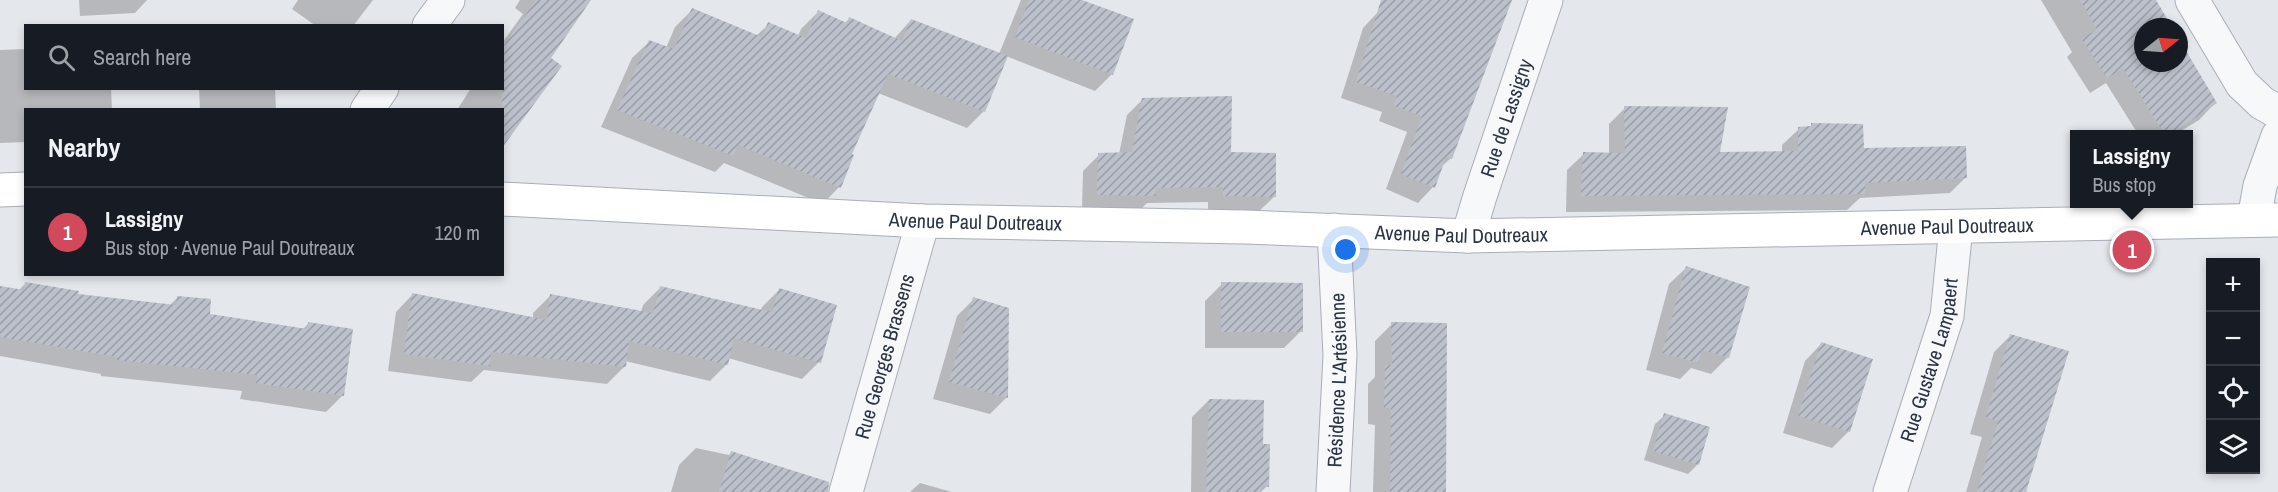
<!DOCTYPE html>
<html lang="en">
<head>
<meta charset="utf-8">
<style>
	body { margin:0; font-family:"Archivo Narrow",sans-serif; background:#20242c; color:#f1f3f6 }
	.controls { position:absolute; right:18px; bottom:18px; display:grid; overflow:hidden; border-radius:0px; box-shadow:0 3px 9px #0003 }
	.controls button { width:54px; height:54px; display:grid; place-items:center; padding:0; border:0; border-bottom:2px solid #363941; background:#171b24; color:#f1f3f6; font:30px sans-serif }
	.compass { position:absolute; left:2134px; top:18px; width:54px; height:54px; border-radius:50%; background:#171b24; box-shadow:0 3px 9px #0003; rotate:73deg }
	.you { position:absolute; left:1346px; top:250px; width:21px; height:21px; margin:-15px; border:4px solid #fff; border-radius:50%; background:#1a73e8; box-shadow:0 0 0 9px #1a73e833 }
	.badge { display:grid; place-items:center; width:39px; height:39px; border-radius:50%; background:#d1495b; color:#fff; font-size:20px; font-weight:700 }
	.pin { position:absolute; translate:-50% -50%; border:3px solid #fff; box-shadow:0 2px 6px #0006 }
	.popup { position:absolute; left:2070px; top:130px; width:123px; height:78px; box-sizing:border-box; display:grid; place-content:center; border-radius:0px; background:#171b24; filter:drop-shadow(0 2px 4px #0005); font-size:20px; white-space:nowrap; color:#9ea1a6 }
	.popup b { font-size:22px; color:#f1f3f6 }
	.popup::after { content:''; position:absolute; left:50%; top:100%; margin-left:-12px; border:12px solid transparent; border-top-color:#171b24 }
	.list { margin:0; padding:0; list-style:none }
	h2 { display:flex; justify-content:space-between; align-items:center; height:78px; margin:0; padding:0 24px; font-size:26px }
	h2 small { font-size:20px; font-weight:400; color:#9ea1a6 }
	.list li { display:grid; grid-template-columns:39px 1fr auto; gap:18px; align-items:center; box-sizing:border-box; height:90px; padding:0 24px; border-top:2px solid #363941 }
	.list b { display:block; font-size:22px; white-space:nowrap }
	.list p { margin:0; font-size:20px; white-space:nowrap; color:#9ea1a6 }
	.list em { font-size:20px; font-style:normal; color:#9ea1a6 }
	.icon { flex:none; width:33px; height:33px; fill:none; stroke:currentColor; stroke-width:2; stroke-linecap:round; stroke-linejoin:round }
	.map { position:relative; flex:none; width:2278px; height:492px; overflow:hidden }
	.search { position:absolute; background:#171b24; box-shadow:0 3px 9px #0003; left:24px; top:24px; width:480px; height:66px; display:flex; align-items:center; gap:15px; box-sizing:border-box; padding:0 21px; border-radius:0px; color:#9ea1a6; font-size:22px }
	.panel { position:absolute; background:#171b24; box-shadow:0 3px 9px #0003; left:24px; top:108px; width:480px; height:168px; border-radius:0px }
	.map>svg:first-child { display:block }
	.shadow { fill:#0003 }
	.building { fill:url(#building-hatch) }
	.lines { fill:none; stroke-linecap:round; stroke-linejoin:round }
	.street-casing { stroke:#a9aeb7; stroke-width:35 }
	.secondary-casing { stroke:#a9aeb7; stroke-width:35 }
	.street { stroke:#f7f8fa; stroke-width:33 }
	.secondary { stroke:#fff; stroke-width:33 }
	.labels { text-anchor:middle; stroke-width:4.5; stroke-linejoin:round; paint-order:stroke }
	.street-label { font-size:20px; fill:#2b3445; stroke:#f4f6f9 }
</style>
</head>
<body>
<div class="map">
<svg width="2278" height="492" viewBox="0 0 2278 492">
	<defs>
		<pattern id="building-hatch" width="6" height="6" patternUnits="userSpaceOnUse" patternTransform="scale(1.5)"><rect width="6" height="6" fill="#bbc0ca"/><path d="M-1 1l2-2M0 6l6-6M5 7l2-2" fill="none" stroke="#989da6"/></pattern>
	</defs>
	<rect width="100%" height="100%" fill="#e4e7ec"/>
	<path class="shadow" d="M 79,0 L 147,0 L 135,13 L 80,16 Z
		M 298,0 L 373,0 L 353,26 L 316,26 L 292,9 Z
		M 520,0 L 589,0 L 548,58 L 502,110 L 457,110 L 471,88 L 502,88 L 502,43 L 523,14 L 515,8 Z
		M 1021,0 L 1077,0 L 1112,74 L 1095,91 L 1006,56 L 984,111 L 967,128 L 878,93 L 850,155 L 852,156 L 839,187 L 823,204 L 724,163 L 715,172 L 601,127 L 632,58 L 649,42 L 666,48 L 675,27 L 692,10 L 756,36 L 769,24 L 798,36 L 801,29 L 818,12 L 845,23 L 849,19 L 894,39 L 911,20 L 999,54 Z
		M 1385,0 L 1510,0 L 1451,158 L 1440,168 L 1433,187 L 1418,203 L 1386,189 L 1407,132 L 1379,121 L 1382,112 L 1341,98 L 1363,28 L 1378,12 Z
		M 2041,0 L 2152,0 L 2169,27 L 2143,27 L 2143,63 L 2179,63 L 2179,44 L 2215,103 L 2199,120 L 2176,134 L 2138,134 L 2106,83 L 2090,93 L 2067,57 L 2072,52 Z
		M 26,49 L 26,88 L 111,88 L 112,110 L 26,110 L 26,142 L 0,143 L 0,50 Z
		M 199,88 L 275,88 L 276,110 L 200,110 Z
		M 1143,99 L 1274,197 L 1258,212 L 1208,211 L 1208,202 L 1147,203 L 1139,211 L 1082,210 L 1083,171 L 1099,155 L 1119,154 L 1127,115 Z
		M 1625,108 L 1719,153 L 1782,153 L 1782,145 L 1799,129 L 1808,128 L 1812,125 L 1862,150 L 1966,177 L 1950,193 L 1860,198 L 1847,210 L 1566,212 L 1567,170 L 1584,154 L 1609,154 L 1609,124 Z
		M 1686,268 L 1728,357 L 1711,374 L 1691,368 L 1680,379 L 1646,370 L 1669,284 Z
		M 26,283 L 76,295 L 169,306 L 178,297 L 208,316 L 302,330 L 309,323 L 343,395 L 326,412 L 240,399 L 242,391 L 101,376 L 101,374 L 0,356 L 0,287 L 18,291 Z
		M 1222,284 L 1301,331 L 1284,348 L 1205,348 L 1205,301 Z
		M 660,288 L 761,311 L 762,307 L 779,290 L 819,362 L 802,379 L 728,358 L 727,364 L 710,381 L 625,361 L 624,367 L 607,384 L 484,370 L 471,382 L 388,371 L 396,312 L 412,295 L 533,319 L 533,313 L 550,296 L 641,312 L 643,305 Z
		M 974,299 L 1008,309 L 1006,398 L 990,414 L 933,399 L 957,316 Z
		M 1392,324 L 1443,492 L 1373,492 L 1375,425 L 1368,424 L 1368,384 L 1375,377 L 1375,341 Z
		M 2011,335 L 2025,491 L 2029,492 L 1966,492 L 1982,437 L 1970,434 L 1994,352 Z
		M 1821,344 L 1849,431 L 1832,448 L 1783,433 L 1805,361 Z
		M 1209,400 L 1267,486 L 1261,492 L 1191,492 L 1192,417 Z
		M 1665,415 L 1698,464 L 1688,474 L 1644,460 L 1655,424 Z
		M 696,448 L 729,455 L 731,453 L 786,492 L 671,492 L 679,465 Z
		M 920,483 L 952,492 L 910,492 Z"/>
	<path class="building" d="M 536,0 L 591,0 L 551,58 L 562,66 L 502,148 L 502,48 Z
		M 1029,0 L 1082,0 L 1134,19 L 1113,75 L 1015,37 Z
		M 1381,0 L 1512,0 L 1452,159 L 1446,157 L 1435,188 L 1401,174 L 1422,116 L 1394,106 L 1397,96 L 1356,82 Z
		M 2080,0 L 2156,0 L 2172,27 L 2143,27 L 2143,63 L 2179,63 L 2179,39 L 2217,103 L 2169,135 L 2165,135 L 2123,68 L 2107,78 L 2082,39 L 2097,29 Z
		M 692,8 L 762,37 L 768,22 L 806,38 L 818,10 L 847,23 L 849,17 L 902,41 L 911,19 L 1008,56 L 985,112 L 888,74 L 852,154 L 854,155 L 841,188 L 738,145 L 733,156 L 617,110 L 649,40 L 674,49 Z
		M 1232,96 L 1231,152 L 1276,153 L 1276,197 L 1223,196 L 1223,187 L 1156,188 L 1156,196 L 1097,195 L 1098,153 L 1132,152 L 1142,98 Z
		M 1624,106 L 1728,107 L 1720,152 L 1798,151 L 1798,127 L 1811,126 L 1811,123 L 1863,124 L 1864,148 L 1966,146 L 1967,178 L 1865,183 L 1865,194 L 1581,196 L 1583,152 L 1625,153 Z
		M 1686,266 L 1750,287 L 1729,358 L 1702,350 L 1698,363 L 1662,353 Z
		M 25,282 L 79,291 L 78,294 L 176,305 L 177,296 L 211,299 L 210,314 L 307,329 L 308,322 L 353,329 L 344,396 L 256,383 L 258,375 L 117,360 L 117,357 L 0,337 L 0,286 L 24,290 Z
		M 1221,282 L 1303,283 L 1303,332 L 1221,332 Z
		M 660,286 L 772,312 L 779,288 L 837,305 L 821,363 L 734,338 L 728,365 L 629,341 L 626,367 L 491,352 L 490,366 L 404,354 L 412,293 L 547,320 L 550,294 L 653,313 Z
		M 973,297 L 1009,308 L 1008,398 L 949,382 Z
		M 1391,322 L 1447,323 L 1446,492 L 1390,492 L 1391,408 L 1384,408 L 1385,365 L 1392,365 Z
		M 2010,334 L 2069,351 L 2026,492 L 1977,492 L 1998,421 L 1986,417 Z
		M 1821,342 L 1873,359 L 1850,432 L 1798,416 Z
		M 1209,399 L 1264,400 L 1263,444 L 1270,444 L 1269,487 L 1262,486 L 1261,492 L 1206,492 Z
		M 1664,413 L 1710,427 L 1699,465 L 1653,451 Z
		M 731,451 L 829,482 L 828,492 L 719,492 Z"/>
	<g class="lines">
		<g class="street-casing">
			<g id="street">
				<path d="M 2192,0 L 2242,84 L 2262,103 L 2278,112"/>
				<path d="M 429,26 L 448,0"/>
				<path d="M 367,110 L 382,88"/>
				<path d="M 2254,219 L 2260,186 L 2278,136"/>
				<path id="s1" d="M 1468,236 L 1480,196 L 1546,0"/>
				<path id="s2" d="M 846,492 L 923,221"/>
				<path id="s3" d="M 1333,492 L 1340,355 L 1334,230"/>
				<path id="s4" d="M 1890,492 L 1947,316 L 1956,227"/>
			</g>
		</g>
		<g class="secondary-casing">
			<g id="secondary">
				<path d="M 0,190 L 26,189"/>
				<path id="s5" d="M 502,199 L 923,221 L 1245,227 L 1468,236 L 2278,220"/>
			</g>
		</g>
		<use href="#street" class="street"/>
		<use href="#secondary" class="secondary"/>
	</g>
	<g class="labels">
		<g class="street-label">
			<text dy="7" stroke="none"><textPath href="#s1" startOffset="124">Rue de Lassigny</textPath></text>
			<text dy="7" stroke="none"><textPath href="#s5" startOffset="474">Avenue Paul Doutreaux</textPath></text>
			<text dy="7" stroke="none"><textPath href="#s5" startOffset="1446">Avenue Paul Doutreaux</textPath></text>
			<text dy="7" stroke="none"><textPath href="#s5" startOffset="960">Avenue Paul Doutreaux</textPath></text>
			<text dy="7" stroke="none"><textPath href="#s2" startOffset="141">Rue Georges Brassens</textPath></text>
			<text dy="7" stroke="none"><textPath href="#s4" startOffset="138">Rue Gustave Lampaert</textPath></text>
			<text dy="7" stroke="none"><textPath href="#s3" startOffset="112">Résidence L'Artésienne</textPath></text>
		</g>
	</g>
</svg>
<div class="controls">
<button>+</button>
<button>−</button>
<button><svg class="icon" aria-label="locate" viewBox="0 0 24 24"><circle cx="12" cy="12" r="6"/><path d="M12 2v4M12 18v4M2 12h4M18 12h4"/></svg></button>
<button><svg class="icon" aria-label="layers" viewBox="0 0 24 24"><path d="M12 4l9 5-9 5-9-5zM3 14l9 5 9-5"/></svg></button>
</div>
<svg class="compass" viewBox="-18 -18 36 36"><path d="M0-13l5 13h-10z" fill="#e53935"/><path d="M0 13l5-13h-10z" fill="#9ea1a6"/></svg>
<div class="you"></div>
<div class="pin badge" style="left:2132px;top:250px">1</div>
<div class="popup"><b>Lassigny</b>Bus stop</div>
<div class="search"><svg class="icon" aria-label="search" viewBox="0 0 24 24"><circle cx="10" cy="10" r="6"/><path d="M15 15l6 6"/></svg>Search here</div>
<section class="panel">
<h2>Nearby<small></small></h2>
<ul class="list">
<li><span class="badge">1</span><div><b>Lassigny</b><p>Bus stop · Avenue Paul Doutreaux</p></div><em>120 m</em></li>
</ul>
</section>
</div>
</body>
</html>
